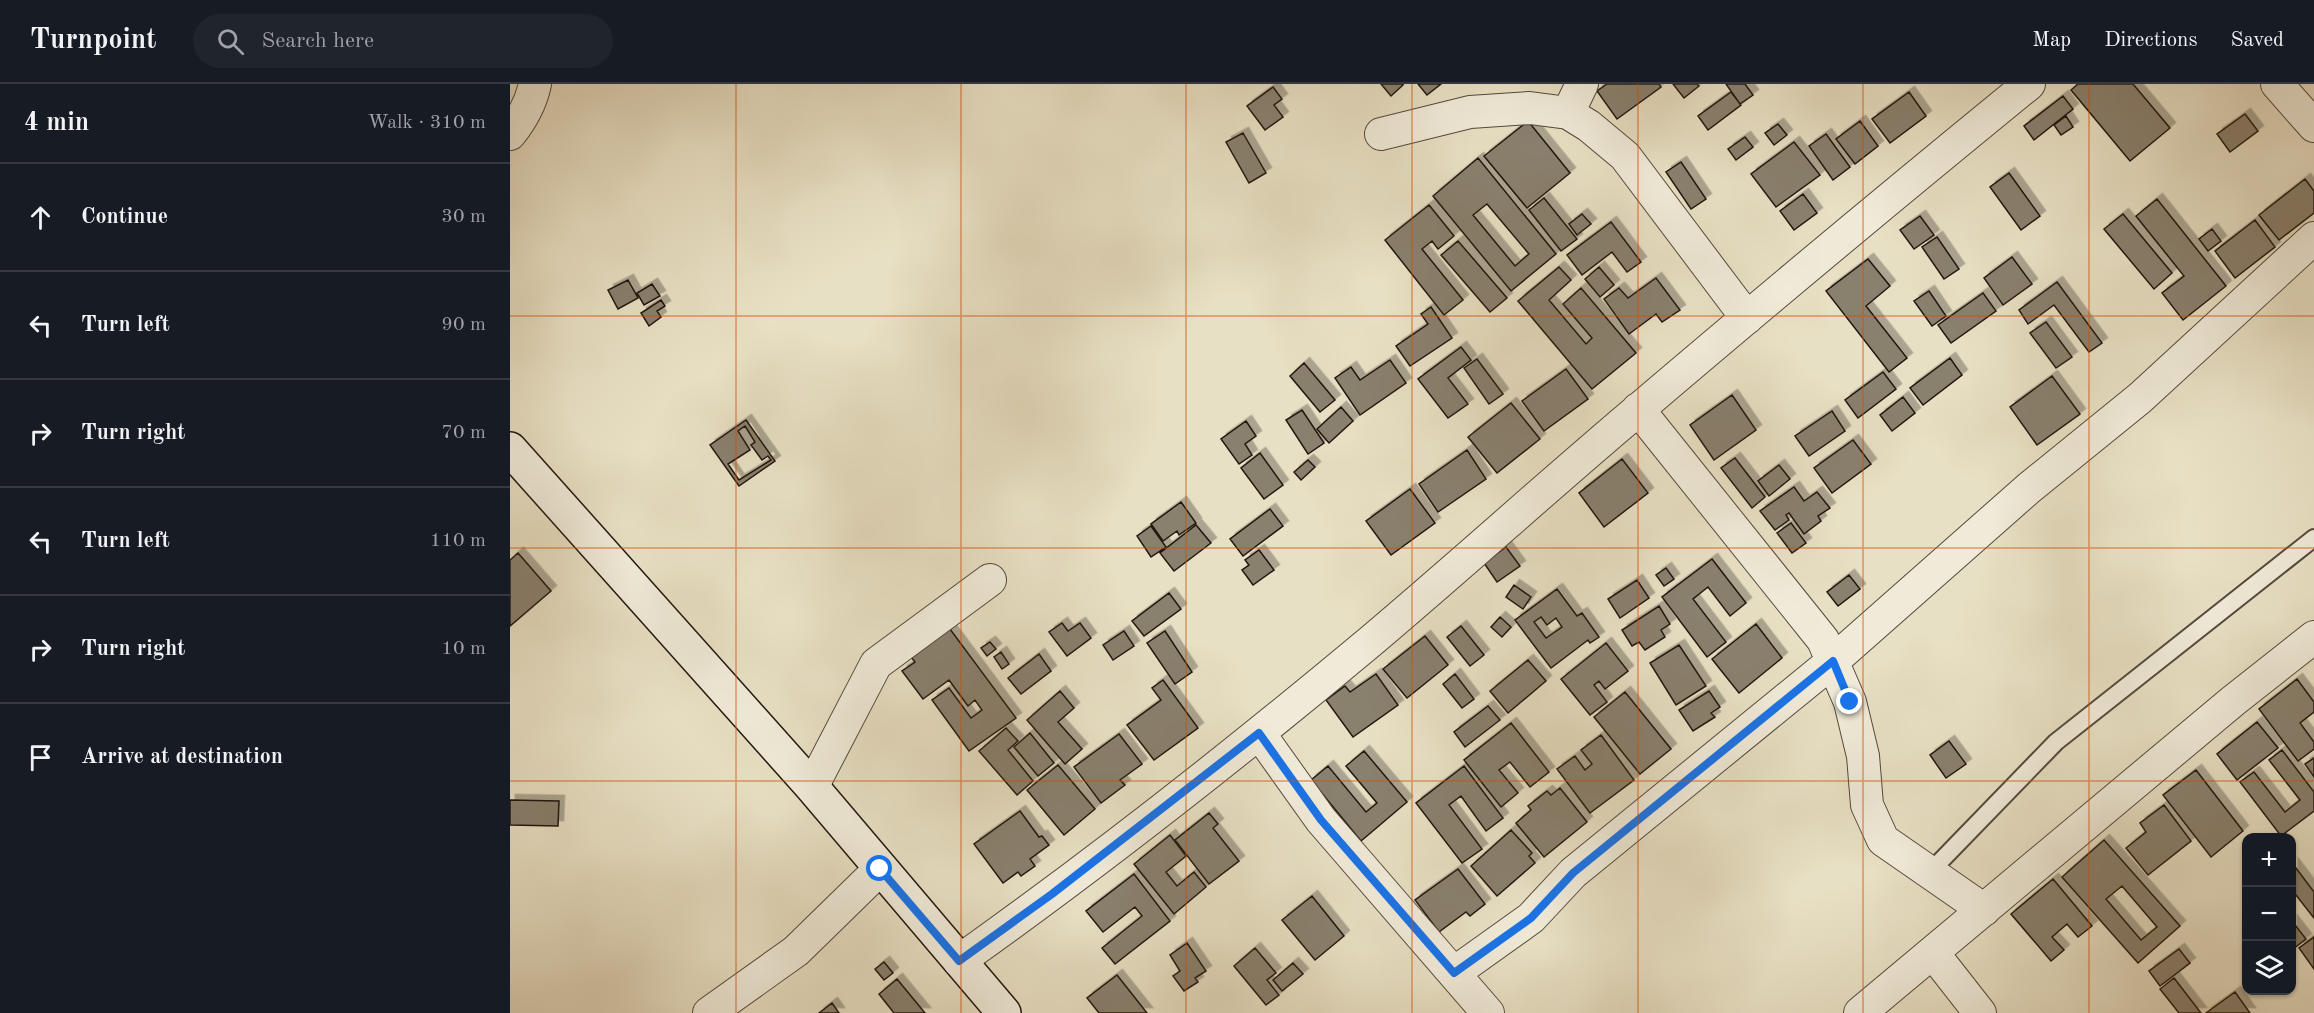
<!DOCTYPE html>
<html lang="en">
<head>
<meta charset="utf-8">
<style>
	body { margin:0; font-family:"Old Standard TT",serif; background:#20242c; color:#f1f3f6 }
	.controls { position:absolute; right:18px; bottom:18px; display:grid; overflow:hidden; border-radius:12px; box-shadow:0 2px 4px #0004 }
	.controls button { width:54px; height:54px; display:grid; place-items:center; padding:0; border:0; border-bottom:2px solid #363941; background:#171b24; color:#f1f3f6; font:30px sans-serif }
	.stop { position:absolute; width:18px; height:18px; margin:-14px; border:4px solid #1a73e8; border-radius:50%; background:#fff }
	.stop.end { background:#1a73e8; border-color:#fff; box-shadow:0 2px 6px #0008 }
	.list { margin:0; padding:0; list-style:none }
	h2 { display:flex; justify-content:space-between; align-items:center; height:78px; margin:0; padding:0 24px; font-size:26px }
	h2 small { font-size:20px; font-weight:400; color:#9ea1a6 }
	.list li { display:grid; grid-template-columns:39px 1fr auto; gap:18px; align-items:center; box-sizing:border-box; height:108px; padding:0 24px; border-top:2px solid #363941 }
	.list b { display:block; font-size:22px; white-space:nowrap }
	.list em { font-size:20px; font-style:normal; color:#9ea1a6 }
	.icon { flex:none; width:33px; height:33px; fill:none; stroke:currentColor; stroke-width:2; stroke-linecap:round; stroke-linejoin:round }
	.map { position:relative; flex:none; width:1804px; height:929px; overflow:hidden }
	header { display:flex; align-items:center; gap:36px; box-sizing:border-box; height:84px; padding:0 30px; background:#171b24; border-bottom:2px solid #363941 }
	header strong { font-size:28px }
	nav { display:flex; gap:33px; margin-inline-start:auto; font-size:21px }
	.search { width:420px; height:54px; background:#20242c; display:flex; align-items:center; gap:15px; box-sizing:border-box; padding:0 21px; border-radius:33px; color:#9ea1a6; font-size:22px }
	main { display:flex }
	aside { flex:1; background:#171b24 }
	.map>svg:first-child { display:block }
	.building { fill:#89806e; stroke:#221710; stroke-width:1.5; fill-rule:evenodd; filter:url(#shadow) }
	.lines { fill:none; stroke-linecap:round; stroke-linejoin:round }
	.lane-casing { stroke:#54493d; stroke-width:20 }
	.street-casing { stroke:#54493d; stroke-width:34 }
	.secondary-casing { stroke:#221710; stroke-width:36 }
	.lane { stroke:#f0ebd9; stroke-width:16 }
	.street { stroke:#f0ebd9; stroke-width:32 }
	.secondary { stroke:#f0ebd9; stroke-width:33 }
	.route { stroke:#1a73e8; stroke-width:8 }
	.grid { fill:none; stroke:#d4520c; stroke-width:1.5; stroke-opacity:0.55 }
</style>
</head>
<body>
<header>
<strong>Turnpoint</strong>
<div class="search"><svg class="icon" aria-label="search" viewBox="0 0 24 24"><circle cx="10" cy="10" r="6"/><path d="M15 15l6 6"/></svg>Search here</div>
<nav><a>Map</a><a>Directions</a><a>Saved</a></nav>
</header>
<main>
<aside>
<h2>4 min<small>Walk · 310 m</small></h2>
<ul class="list">
<li><svg class="icon" aria-label="ahead" viewBox="0 0 24 24"><path d="M12 20V5M6 11l6-6 6 6"/></svg><div><b>Continue</b></div><em>30 m</em></li>
<li><svg class="icon" aria-label="left" viewBox="0 0 24 24"><path d="M17 20v-9H6M10 6l-5 5 5 5"/></svg><div><b>Turn left</b></div><em>90 m</em></li>
<li><svg class="icon" aria-label="right" viewBox="0 0 24 24"><path d="M7 20v-9h11M14 6l5 5-5 5"/></svg><div><b>Turn right</b></div><em>70 m</em></li>
<li><svg class="icon" aria-label="left" viewBox="0 0 24 24"><path d="M17 20v-9H6M10 6l-5 5 5 5"/></svg><div><b>Turn left</b></div><em>110 m</em></li>
<li><svg class="icon" aria-label="right" viewBox="0 0 24 24"><path d="M7 20v-9h11M14 6l5 5-5 5"/></svg><div><b>Turn right</b></div><em>10 m</em></li>
<li><svg class="icon" aria-label="arrive" viewBox="0 0 24 24"><path d="M6 21V4h12l-3 4 3 4H6"/></svg><div><b>Arrive at destination</b></div></li>
</ul>
</aside>
<div class="map">
<svg width="1804" height="929" viewBox="0 0 1804 929">
	<defs>
		<filter id="shadow"><feDropShadow dx="5.5" dy="-5.5" stdDeviation="0" flood-color="#0004"/></filter>
	</defs>
	<rect width="100%" height="100%" fill="#e8e0c4"/>
	<filter id="stains"><feTurbulence type="fractalNoise" baseFrequency=".00333" numOctaves="4"/><feColorMatrix values="0 0 0 0 .2 0 0 0 0 .09 0 0 0 0 .02 0 0 0 .5 -.17"/></filter>
	<radialGradient id="worn" r=".72"><stop offset=".6" stop-color="#630" stop-opacity="0"/><stop offset="1" stop-color="#630" stop-opacity=".3"/></radialGradient>
	<path class="building" d="M 871,0 L 893,0 L 893,1 L 881,12 Z
		M 908,0 L 931,0 L 917,11 Z
		M 1097,0 L 1149,0 L 1151,3 L 1107,35 L 1087,7 Z
		M 1163,0 L 1187,0 L 1189,2 L 1174,14 Z
		M 1216,0 L 1235,0 L 1243,11 L 1230,20 Z
		M 1568,0 L 1623,0 L 1660,44 L 1620,77 L 1561,6 Z
		M 763,3 L 772,15 L 764,21 L 773,33 L 755,46 L 737,22 Z
		M 1221,8 L 1231,21 L 1198,46 L 1188,32 Z
		M 1399,8 L 1416,32 L 1380,59 L 1362,35 Z
		M 1553,12 L 1563,25 L 1524,56 L 1514,42 Z
		M 1735,30 L 1748,47 L 1720,68 L 1707,50 Z
		M 1556,32 L 1563,43 L 1551,51 L 1544,41 Z
		M 1018,37 L 1060,89 L 1017,124 L 974,72 Z
		M 1350,37 L 1368,62 L 1345,80 L 1326,55 Z
		M 1268,40 L 1277,51 L 1264,61 L 1255,49 Z
		M 733,49 L 756,89 L 739,99 L 716,58 Z
		M 1316,50 L 1340,83 L 1323,96 L 1299,62 Z
		M 1235,53 L 1243,63 L 1226,76 L 1218,65 Z
		M 1284,58 L 1310,91 L 1266,123 L 1241,90 Z
		M 968,74 L 1046,170 L 1001,207 L 923,112 ZM 977,120 L 1019,170 L 1005,182 L 963,131 Z
		M 1171,78 L 1196,115 L 1181,125 L 1156,88 Z
		M 1499,89 L 1530,132 L 1511,146 L 1480,103 Z
		M 1795,95 L 1804,107 L 1804,129 L 1769,156 L 1749,131 Z
		M 1293,110 L 1307,129 L 1284,146 L 1270,127 Z
		M 1034,114 L 1067,155 L 1051,167 L 1019,126 Z
		M 1647,115 L 1716,202 L 1673,236 L 1652,209 L 1674,192 L 1626,132 Z
		M 919,121 L 944,152 L 928,165 L 922,157 L 912,165 L 953,216 L 934,231 L 875,156 Z
		M 1072,130 L 1081,140 L 1067,151 L 1059,140 Z
		M 1613,130 L 1662,189 L 1644,205 L 1594,145 Z
		M 1410,132 L 1424,151 L 1404,165 L 1390,146 Z
		M 1745,136 L 1765,163 L 1725,194 L 1705,167 Z
		M 1101,138 L 1131,178 L 1117,188 L 1102,168 L 1072,191 L 1057,171 Z
		M 1702,145 L 1711,157 L 1698,167 L 1689,155 Z
		M 1427,153 L 1449,185 L 1434,195 L 1412,163 Z
		M 948,157 L 997,214 L 980,228 L 931,171 Z
		M 1502,173 L 1522,200 L 1493,221 L 1474,194 Z
		M 1358,175 L 1380,202 L 1356,222 L 1397,274 L 1379,288 L 1316,207 Z
		M 1049,183 L 1061,196 L 1039,216 L 1076,260 L 1082,254 L 1053,220 L 1071,204 L 1126,269 L 1082,305 L 1008,217 Z
		M 1089,183 L 1104,201 L 1090,213 L 1075,195 Z
		M 1146,194 L 1170,226 L 1152,238 L 1146,230 L 1119,250 L 1094,215 L 1109,204 L 1118,214 Z
		M 118,196 L 128,214 L 108,225 L 98,206 Z
		M 1547,198 L 1592,259 L 1579,268 L 1544,221 L 1518,240 L 1509,226 Z
		M 142,200 L 150,212 L 134,221 L 127,209 Z
		M 1419,207 L 1436,232 L 1422,242 L 1404,217 Z
		M 1473,209 L 1486,227 L 1441,259 L 1428,241 Z
		M 151,216 L 155,222 L 147,227 L 151,233 L 139,242 L 131,229 Z
		M 921,223 L 942,254 L 900,282 L 886,262 L 918,240 L 911,230 Z
		M 1536,238 L 1562,273 L 1546,284 L 1520,249 Z
		M 951,263 L 961,276 L 938,294 L 958,320 L 938,334 L 908,295 Z
		M 1440,274 L 1452,291 L 1413,321 L 1400,304 Z
		M 967,275 L 993,310 L 979,320 L 954,284 Z
		M 880,276 L 896,299 L 850,331 L 825,294 L 841,283 L 850,296 Z
		M 794,279 L 825,316 L 810,328 L 780,292 Z
		M 1056,285 L 1078,315 L 1034,347 L 1012,317 Z
		M 1373,288 L 1386,305 L 1348,334 L 1335,316 Z
		M 1542,292 L 1570,330 L 1527,361 L 1500,323 Z
		M 1222,311 L 1246,346 L 1204,376 L 1180,341 Z
		M 1393,313 L 1405,329 L 1382,347 L 1370,331 Z
		M 1001,319 L 1030,355 L 987,389 L 958,353 Z
		M 831,323 L 843,337 L 819,359 L 807,345 Z
		M 792,326 L 814,359 L 798,370 L 776,336 Z
		M 1322,327 L 1335,347 L 1299,372 L 1285,352 Z
		M 236,336 L 265,377 L 229,402 L 200,361 ZM 235,342 L 245,358 L 241,361 L 252,376 L 258,372 L 261,376 L 229,396 L 218,380 L 240,366 L 228,347 Z
		M 736,337 L 746,352 L 735,360 L 742,371 L 729,380 L 711,355 Z
		M 1343,356 L 1361,380 L 1322,409 L 1304,384 Z
		M 957,366 L 976,395 L 928,428 L 909,400 Z
		M 750,369 L 773,401 L 754,415 L 731,384 Z
		M 1225,374 L 1255,413 L 1242,424 L 1211,384 Z
		M 1112,375 L 1138,409 L 1094,443 L 1069,409 Z
		M 798,376 L 805,383 L 791,396 L 784,388 Z
		M 1269,381 L 1280,395 L 1259,412 L 1248,397 Z
		M 1284,403 L 1294,417 L 1307,408 L 1320,424 L 1308,432 L 1311,437 L 1294,450 L 1279,429 L 1276,431 L 1279,436 L 1265,446 L 1250,427 Z
		M 900,405 L 925,439 L 881,471 L 856,437 Z
		M 671,418 L 686,439 L 669,451 L 667,447 L 653,457 L 641,440 Z
		M 760,425 L 773,442 L 733,472 L 720,455 Z
		M 1281,439 L 1296,459 L 1282,469 L 1267,449 Z
		M 686,441 L 701,459 L 664,487 L 650,469 Z
		M 641,442 L 656,463 L 641,473 L 627,452 Z
		M 996,463 L 1010,482 L 987,498 L 974,479 Z
		M 749,466 L 764,486 L 743,501 L 732,486 L 739,481 L 735,476 Z
		M 8,469 L 41,507 L 0,542 L 0,476 Z
		M 1202,475 L 1236,519 L 1220,532 L 1198,503 L 1183,515 L 1216,558 L 1197,573 L 1152,513 Z
		M 1156,484 L 1164,495 L 1154,502 L 1146,491 Z
		M 1339,491 L 1350,505 L 1328,522 L 1317,508 Z
		M 1127,496 L 1139,514 L 1110,534 L 1098,515 Z
		M 1004,501 L 1021,513 L 1013,525 L 996,513 Z
		M 1047,505 L 1067,532 L 1072,529 L 1089,553 L 1080,559 L 1078,556 L 1041,584 L 1005,536 ZM 1031,533 L 1037,541 L 1046,534 L 1052,543 L 1036,554 L 1024,538 Z
		M 659,509 L 671,525 L 634,552 L 622,537 Z
		M 1149,522 L 1160,540 L 1151,546 L 1155,553 L 1135,566 L 1129,558 L 1122,562 L 1112,546 Z
		M 990,533 L 1001,543 L 992,553 L 981,543 Z
		M 552,539 L 558,547 L 570,539 L 581,554 L 557,572 L 539,548 Z
		M 1246,540 L 1272,574 L 1229,609 L 1202,575 Z
		M 951,542 L 974,571 L 960,582 L 937,553 Z
		M 423,544 L 429,553 L 440,545 L 506,634 L 459,667 L 422,616 L 439,604 L 461,634 L 472,626 L 465,616 L 458,622 L 439,596 L 413,615 L 392,587 L 405,578 L 395,565 Z
		M 614,547 L 624,562 L 603,576 L 593,561 Z
		M 655,547 L 682,588 L 665,600 L 637,559 Z
		M 915,552 L 938,581 L 897,614 L 873,585 Z
		M 480,558 L 486,565 L 477,572 L 471,564 Z
		M 1096,559 L 1118,587 L 1095,605 L 1089,597 L 1084,601 L 1097,618 L 1080,631 L 1051,595 Z
		M 1169,561 L 1196,602 L 1166,621 L 1140,579 Z
		M 491,568 L 499,580 L 492,585 L 484,573 Z
		M 529,570 L 541,587 L 511,610 L 498,594 Z
		M 1018,576 L 1036,597 L 998,629 L 980,607 Z
		M 866,590 L 888,621 L 843,653 L 816,616 L 835,602 L 840,608 Z
		M 945,590 L 964,615 L 952,624 L 933,600 Z
		M 1787,595 L 1804,618 L 1804,628 L 1790,639 L 1804,658 L 1804,665 L 1788,677 L 1749,625 Z
		M 653,596 L 688,644 L 644,676 L 617,641 L 651,616 L 642,604 Z
		M 550,607 L 564,624 L 548,638 L 572,665 L 555,680 L 517,636 Z
		M 1199,607 L 1210,623 L 1201,629 L 1205,633 L 1183,647 L 1169,626 Z
		M 1115,608 L 1161,665 L 1130,690 L 1084,633 Z
		M 978,622 L 990,636 L 955,663 L 944,648 Z
		M 1747,638 L 1768,664 L 1727,696 L 1707,670 Z
		M 1001,639 L 1039,688 L 1020,703 L 1000,678 L 989,686 L 1008,709 L 991,723 L 954,676 Z
		M 496,644 L 508,657 L 498,666 L 523,697 L 507,711 L 469,667 Z
		M 520,649 L 544,679 L 528,692 L 504,663 Z
		M 609,650 L 632,680 L 610,696 L 615,701 L 591,719 L 564,683 Z
		M 1091,651 L 1124,696 L 1080,729 L 1047,685 L 1065,672 L 1075,686 L 1082,680 L 1071,666 Z
		M 1439,657 L 1456,680 L 1436,694 L 1420,671 Z
		M 1772,666 L 1804,708 L 1804,727 L 1771,752 L 1730,698 L 1744,688 L 1775,728 L 1790,716 L 1759,676 Z
		M 854,667 L 897,718 L 851,757 L 801,696 L 818,682 L 856,728 L 867,719 L 836,682 Z
		M 1804,674 L 1804,693 L 1795,680 Z
		M 548,681 L 585,725 L 554,751 L 517,706 Z
		M 954,682 L 993,734 L 976,747 L 951,712 L 939,721 L 972,765 L 952,779 L 906,719 Z
		M 1686,686 L 1733,747 L 1701,773 L 1653,711 Z
		M 1050,704 L 1077,738 L 1034,773 L 1006,739 L 1021,726 L 1018,722 L 1037,707 L 1041,711 Z
		M 0,716 L 49,717 L 48,742 L 0,741 Z
		M 1654,721 L 1681,757 L 1638,791 L 1616,764 L 1636,748 L 1630,739 Z
		M 510,727 L 529,753 L 532,752 L 539,761 L 520,775 L 525,782 L 511,792 L 508,788 L 493,799 L 464,760 Z
		M 699,729 L 708,740 L 703,744 L 729,777 L 699,800 L 665,756 Z
		M 1001,746 L 1022,769 L 1019,772 L 1025,779 L 987,812 L 961,782 Z
		M 660,751 L 676,772 L 656,788 L 667,802 L 684,788 L 696,803 L 664,830 L 624,780 Z
		M 1594,756 L 1670,842 L 1628,879 L 1552,793 ZM 1612,802 L 1647,843 L 1631,856 L 1596,815 Z
		M 1783,780 L 1804,808 L 1804,834 L 1782,806 Z
		M 948,785 L 975,820 L 960,832 L 956,828 L 929,848 L 905,816 Z
		M 624,790 L 660,837 L 605,880 L 592,864 L 632,832 L 625,823 L 593,848 L 576,827 Z
		M 1543,795 L 1582,842 L 1568,853 L 1557,840 L 1542,853 L 1554,866 L 1541,877 L 1501,830 Z
		M 802,812 L 834,852 L 805,876 L 772,836 Z
		M 1782,837 L 1796,855 L 1783,865 L 1782,864 Z
		M 1804,853 L 1804,885 L 1789,864 Z
		M 677,859 L 696,887 L 685,894 L 688,898 L 674,907 L 663,892 L 670,887 L 660,871 Z
		M 745,864 L 766,889 L 757,896 L 769,911 L 756,921 L 724,882 Z
		M 1669,865 L 1680,879 L 1650,902 L 1639,887 Z
		M 374,878 L 383,889 L 374,896 L 365,885 Z
		M 783,879 L 793,890 L 772,907 L 763,896 Z
		M 607,891 L 637,929 L 589,929 L 577,914 Z
		M 1664,894 L 1691,929 L 1669,929 L 1650,905 Z
		M 387,895 L 415,929 L 384,929 L 369,910 Z
		M 1725,908 L 1740,929 L 1696,929 Z
		M 322,919 L 329,929 L 309,929 Z"/>
	<g class="lines">
		<g class="lane-casing">
			<path id="lane" d="M 1419,789 L 1546,658 L 1804,454"/>
		</g>
		<g class="street-casing">
			<path id="street" d="M 1767,0 L 1804,42
				M 1058,29 L 1072,0
				M 0,50 C 12,35 21,19 25,0
				M 871,50 L 960,28 L 1020,24 L 1058,29 L 1079,42 L 1115,72 L 1237,234
				M 1128,325 L 1313,556 L 1340,618 L 1353,672 L 1357,721 L 1373,756 L 1474,826
				M 749,649 L 811,736 L 978,929
				M 302,703 L 366,580 L 480,496
				M 1423,869 L 1470,929
				M 449,877 C 591,776 727,669 861,557 C 951,481 1039,401 1129,325 C 1258,215 1388,107 1519,0
				M 944,889 L 1021,834 L 1063,789 L 1323,577 L 1519,404 L 1630,314 L 1804,154
				M 199,929 L 286,867 L 370,785
				M 1350,929 L 1723,617 L 1804,553"/>
		</g>
		<g class="secondary-casing">
			<path id="secondary" d="M 0,365 L 302,703 L 494,929"/>
		</g>
		<use href="#lane" class="lane"/>
		<use href="#street" class="street"/>
		<use href="#secondary" class="secondary"/>
	</g>
	<g class="lines">
		<path class="route" d="M 370,785 L 449,877 L 542,810 L 749,649 L 811,736 L 944,889 L 1021,834 L 1063,789 L 1323,577 L 1340,618"/>
	</g>
	<path class="grid" d="M 226,0 L 226,929M 451,0 L 451,929M 676,0 L 676,929M 902,0 L 902,929M 1128,0 L 1128,929M 1353,0 L 1353,929M 1579,0 L 1579,929M 0,232 L 1804,232M 0,464 L 1804,464M 0,697 L 1804,697"/>
	<rect width="100%" height="100%" filter="url(#stains)"/>
	<rect width="100%" height="100%" fill="url(#worn)"/>
</svg>
<div class="controls">
<button>+</button>
<button>−</button>
<button><svg class="icon" aria-label="layers" viewBox="0 0 24 24"><path d="M12 4l9 5-9 5-9-5zM3 14l9 5 9-5"/></svg></button>
</div>
<div class="stop" style="left:370px;top:785px"></div>
<div class="stop end" style="left:1340px;top:618px"></div>
</div>
</main>
</body>
</html>
